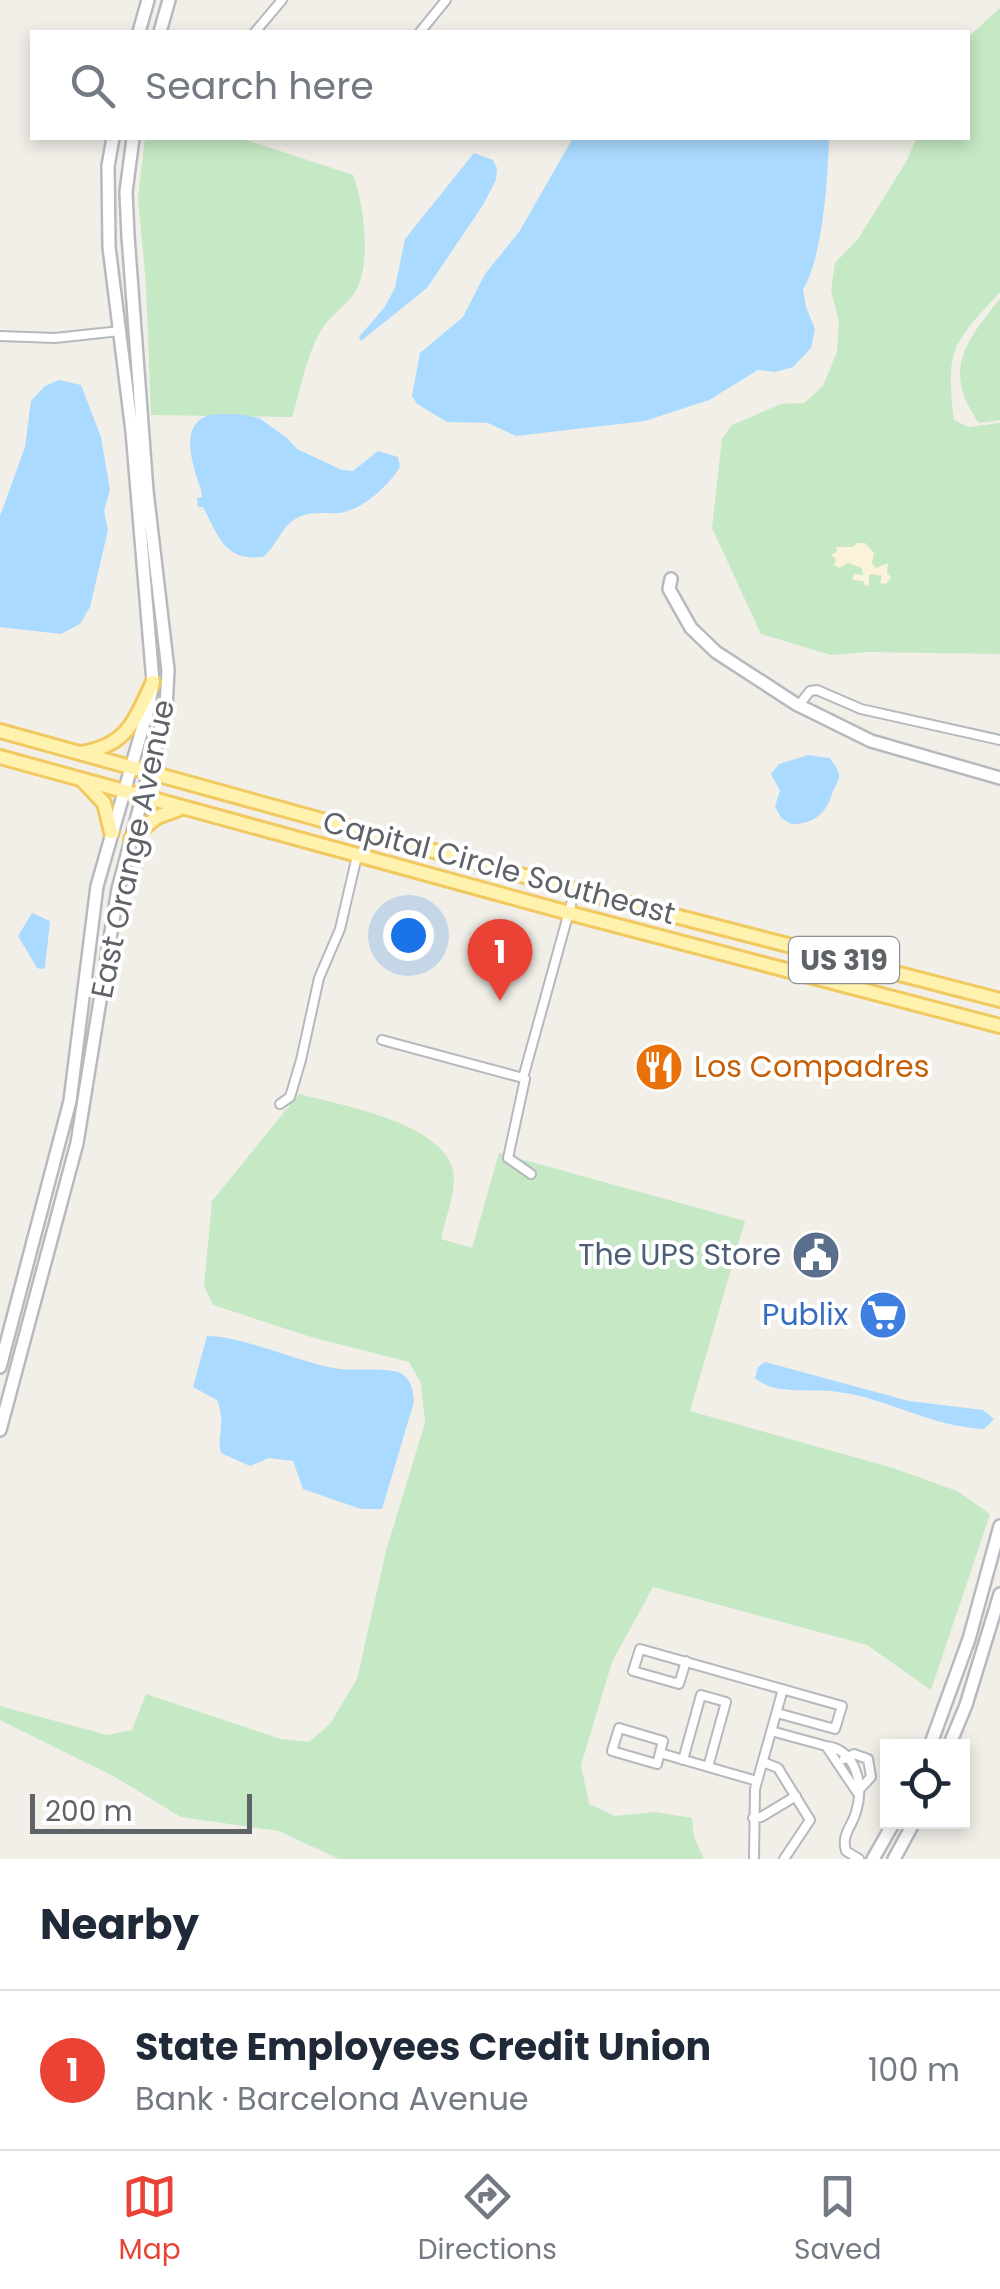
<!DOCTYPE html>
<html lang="en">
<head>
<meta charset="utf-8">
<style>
	body { margin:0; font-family:Poppins,sans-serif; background:#f6f6f7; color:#1f2937 }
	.controls { position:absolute; right:30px; bottom:30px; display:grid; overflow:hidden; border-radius:0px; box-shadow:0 5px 15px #0003 }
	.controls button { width:90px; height:90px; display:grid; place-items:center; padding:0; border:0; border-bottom:2px solid #e0e1e3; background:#fff; color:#1f2937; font:50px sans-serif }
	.scale { position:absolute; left:30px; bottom:25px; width:222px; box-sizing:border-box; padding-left:10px; border:5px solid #5f6368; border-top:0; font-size:28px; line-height:35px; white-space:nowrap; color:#5f6368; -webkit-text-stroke:8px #fff; paint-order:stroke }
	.you { position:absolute; left:408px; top:935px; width:35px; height:35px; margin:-25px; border:8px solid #fff; border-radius:50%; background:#1a73e8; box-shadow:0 0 0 15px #1a73e833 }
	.badge { display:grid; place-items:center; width:65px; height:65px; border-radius:50%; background:#ea4335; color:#fff; font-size:32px; font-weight:700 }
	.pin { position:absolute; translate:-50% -82px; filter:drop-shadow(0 2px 5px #0008) }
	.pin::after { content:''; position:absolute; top:52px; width:35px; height:30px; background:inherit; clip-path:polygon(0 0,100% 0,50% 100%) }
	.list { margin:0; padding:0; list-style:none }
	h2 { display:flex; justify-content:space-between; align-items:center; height:130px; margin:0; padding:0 40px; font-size:42px }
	h2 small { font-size:32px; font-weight:400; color:#747a83 }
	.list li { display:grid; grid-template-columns:65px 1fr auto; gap:30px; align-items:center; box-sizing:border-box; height:160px; padding:0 40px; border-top:2px solid #e0e1e3 }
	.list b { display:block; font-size:38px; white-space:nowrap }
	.list p { margin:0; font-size:32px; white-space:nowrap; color:#747a83 }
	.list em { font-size:32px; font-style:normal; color:#747a83 }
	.icon { flex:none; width:55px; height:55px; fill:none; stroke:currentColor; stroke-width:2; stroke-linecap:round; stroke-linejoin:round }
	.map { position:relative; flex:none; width:1000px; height:1859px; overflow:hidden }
	.search { position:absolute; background:#fff; box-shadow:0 5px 15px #0003; left:30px; right:30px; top:30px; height:110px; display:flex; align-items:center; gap:25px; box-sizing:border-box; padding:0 35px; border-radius:0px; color:#747a83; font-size:38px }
	.sheet { height:290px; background:#fff }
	nav { display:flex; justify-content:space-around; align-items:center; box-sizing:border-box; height:140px; border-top:2px solid #e0e1e3; background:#fff; font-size:28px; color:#747a83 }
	nav a { display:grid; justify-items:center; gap:5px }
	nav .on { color:#ea4335 }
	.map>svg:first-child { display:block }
	.green { fill:#c5e8c5 }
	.sand { fill:#fbf3d9 }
	.water { fill:#aadaff }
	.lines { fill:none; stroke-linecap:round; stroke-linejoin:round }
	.street-casing { stroke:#b5b8bc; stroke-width:12 }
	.secondary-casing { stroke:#b6babf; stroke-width:16 }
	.primary-casing { stroke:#f2c960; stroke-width:18 }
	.street { stroke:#fff; stroke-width:8 }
	.secondary { stroke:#fff; stroke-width:11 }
	.primary { stroke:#fff2af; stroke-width:12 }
	.labels { text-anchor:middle; stroke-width:8; stroke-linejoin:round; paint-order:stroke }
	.shield { fill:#fff; stroke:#8f9295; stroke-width:2.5 }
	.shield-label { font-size:28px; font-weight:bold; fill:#5f6368 }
	.street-label { font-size:30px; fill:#5f6368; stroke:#fff }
	.food-label { font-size:30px; fill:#c56008; stroke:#fff; text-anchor:start }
	.service-label { font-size:30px; fill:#4e5e75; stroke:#fff; text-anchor:end }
	.shop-label { font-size:30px; fill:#366cbe; stroke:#fff; text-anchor:end }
</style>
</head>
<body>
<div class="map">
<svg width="1000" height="1859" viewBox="0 0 1000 1859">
	<rect width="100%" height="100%" fill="#f1efe8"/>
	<path class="green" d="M 1000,8 L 1000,292 C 953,343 945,349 954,420 L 968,427 L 1000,423 L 1000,654 L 867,652 L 831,655 L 761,634 L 712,528 L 722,439 L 732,425 L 781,404 L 804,403 L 823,386 L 837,352 L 839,322 L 831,291 L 835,263 L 858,239 L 906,162 L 917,138 L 968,138 L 968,37 Z
		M 145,138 L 240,138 L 353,175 C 364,204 373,268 353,295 C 344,307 330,316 322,329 C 306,355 301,389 292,417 L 151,415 L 146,284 L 138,197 Z
		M 1000,299 L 1000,420 L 979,423 C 942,371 965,342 1000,299 Z
		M 299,1094 C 340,1105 453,1124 454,1178 C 454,1197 445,1220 441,1239 L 472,1248 L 499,1153 L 745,1221 L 690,1411 L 893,1468 L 957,1491 L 990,1514 L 931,1690 L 867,1645 L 653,1587 L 612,1662 L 581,1765 L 589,1804 L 615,1816 L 655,1812 L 692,1818 L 694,1837 L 704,1859 L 339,1859 L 279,1831 L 181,1817 L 115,1777 L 0,1720 L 0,1706 L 107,1735 L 132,1730 L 146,1694 L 281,1739 L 309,1742 L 330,1724 L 357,1679 L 386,1551 L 425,1423 L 421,1383 L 409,1362 L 311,1337 L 213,1305 L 204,1286 L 212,1201 Z"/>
	<path class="sand" d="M 857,543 L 865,543 L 874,553 L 872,563 L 876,568 L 888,563 L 887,573 L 891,577 L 886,584 L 880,583 L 882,576 L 872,574 L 869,575 L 869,585 L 865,586 L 863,581 L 852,580 L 854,574 L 863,575 L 862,568 L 848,563 L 839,568 L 834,565 L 836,560 L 831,554 L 837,552 L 836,547 L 853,547 Z"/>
	<path class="water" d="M 573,138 L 829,138 C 828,175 823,258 803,289 L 806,307 L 815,329 L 811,348 L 793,367 L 775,372 L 758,370 L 709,400 L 645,421 L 516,436 L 488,423 L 447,422 L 417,404 L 412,396 L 420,353 L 463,317 L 485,274 L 519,232 Z
		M 474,153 L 493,160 L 497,168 L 496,180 L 483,205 L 427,288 L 361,341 L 359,337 L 384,308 L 395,288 L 405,239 Z
		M 59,380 L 81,385 L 101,437 L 110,490 L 104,511 L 108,530 L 90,607 L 80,624 L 61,634 L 0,627 L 0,516 L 25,447 L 31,401 L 45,386 Z
		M 239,414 L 259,418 L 287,438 L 297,449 L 342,470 L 353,471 L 378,451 L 398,457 L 400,467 C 388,486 362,511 338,513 C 325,514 312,511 299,517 C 280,526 278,545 263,557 C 223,561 219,536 203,507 L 198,507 L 197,498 L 202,497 L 201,490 C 195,471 177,427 207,416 C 216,413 229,415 239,414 Z
		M 808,755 L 830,758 C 832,762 836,766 838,771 C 842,780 834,786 832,794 C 827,813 812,825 791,824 L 781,818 L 775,806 L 780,791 L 771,774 L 779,764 Z
		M 32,913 L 50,921 L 45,968 L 41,969 L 37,968 L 18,936 Z
		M 207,1336 C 243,1336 299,1363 339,1369 C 354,1371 391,1367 402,1374 C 412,1381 413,1391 414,1402 L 382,1509 L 361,1509 L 303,1489 L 293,1461 L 269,1458 L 250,1466 L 221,1453 C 216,1435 227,1426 217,1400 L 193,1387 Z
		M 765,1362 L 909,1401 L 983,1410 L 994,1419 L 984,1429 C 932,1427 889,1399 839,1392 C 814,1388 774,1396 755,1378 L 758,1367 Z"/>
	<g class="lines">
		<g class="street-casing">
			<path id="street" d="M 255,32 L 282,0
				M 420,32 L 446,0
				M 0,336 L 55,338 L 120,331
				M 799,705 L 810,691 L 817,690 L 861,709 L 1000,740
				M 382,1040 L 523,1078 L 575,890
				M 525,1079 L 508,1158 L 531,1174
				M 280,1104 L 290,1097 L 301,1060 L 319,978 L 340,929 L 357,856
				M 686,1661 L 679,1684 L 633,1671 L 640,1649 L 842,1706 L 835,1729 L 777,1713
				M 619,1728 L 663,1741 L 657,1764 L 612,1751 Z
				M 771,1731 L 826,1746
				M 660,1753 L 757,1781
				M 844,1759 L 854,1754 L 868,1759 L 871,1777 L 857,1792
				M 683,1760 L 701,1695 L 726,1702 L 708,1767
				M 763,1762 L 778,1768 L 810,1820 L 784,1859
				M 857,1792 L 826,1746 C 857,1750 864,1786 856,1812 C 852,1827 841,1834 846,1851 L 859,1859
				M 753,1818 L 761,1817 L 796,1796
				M 754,1859 L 755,1789 L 783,1689"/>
		</g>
		<g class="secondary-casing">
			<path id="secondary" d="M 139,32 L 148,0
				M 160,32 L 169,0
				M 671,579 L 669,589 L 691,628 L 716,652 L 796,704 L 871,741 L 1000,778
				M 0,1367 L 70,1101 L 97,886 L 148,709 L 153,682 L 132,431 L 109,247 L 108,166 L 113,138
				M 0,1430 L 77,1143 L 118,889 L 166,708 L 168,670 L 147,491 L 128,236 L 126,192 L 133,138
				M 930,1746 L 969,1639 L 1000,1526
				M 949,1746 L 966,1705 L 1000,1594
				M 873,1859 L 894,1822
				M 894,1859 L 914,1822"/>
		</g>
		<g class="primary-casing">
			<path id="primary" d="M 0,731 L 575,890 L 1000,1000
				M 81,753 C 128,745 134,721 153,682
				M 0,757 L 569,913 L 1000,1026
				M 83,781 L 104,803 L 111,832
				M 131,839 L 157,817 L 179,809"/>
		</g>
		<use href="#street" class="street"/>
		<use href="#secondary" class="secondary"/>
		<use href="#primary" class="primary"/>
	</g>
	<defs>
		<g id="restaurant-disc" transform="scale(2.5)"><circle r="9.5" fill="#e8710a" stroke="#fff"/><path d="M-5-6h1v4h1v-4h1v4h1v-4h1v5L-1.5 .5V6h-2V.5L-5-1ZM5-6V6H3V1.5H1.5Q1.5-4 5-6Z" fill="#fff"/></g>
		<g id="civic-disc" transform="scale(2.5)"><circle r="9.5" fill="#5c6f8a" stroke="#fff"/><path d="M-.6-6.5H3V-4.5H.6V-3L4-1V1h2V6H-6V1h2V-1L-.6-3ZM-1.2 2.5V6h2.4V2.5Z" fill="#fff"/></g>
		<g id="supermarket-disc" transform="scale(2.5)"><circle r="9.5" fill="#3f7fe0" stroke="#fff"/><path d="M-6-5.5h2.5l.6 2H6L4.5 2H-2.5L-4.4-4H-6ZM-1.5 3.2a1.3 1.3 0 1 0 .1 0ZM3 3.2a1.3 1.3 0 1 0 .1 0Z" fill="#fff"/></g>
	</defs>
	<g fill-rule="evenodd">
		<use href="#restaurant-disc" x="659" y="1067"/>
		<use href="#civic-disc" x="816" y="1255"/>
		<use href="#supermarket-disc" x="883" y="1315"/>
	</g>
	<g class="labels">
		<rect class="shield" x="789" y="937" width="110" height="46" rx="8"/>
		<g class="shield-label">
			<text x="844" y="970">US 319</text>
		</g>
		<g class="street-label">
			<text transform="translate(133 849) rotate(-78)" y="10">East Orange Avenue</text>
			<text transform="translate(499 868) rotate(15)" y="10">Capital Circle Southeast</text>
		</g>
		<g class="food-label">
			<text x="694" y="1077">Los Compadres</text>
		</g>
		<g class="service-label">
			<text x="781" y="1265">The UPS Store</text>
		</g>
		<g class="shop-label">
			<text x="848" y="1325">Publix</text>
		</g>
	</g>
</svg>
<div class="controls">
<button><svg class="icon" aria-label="locate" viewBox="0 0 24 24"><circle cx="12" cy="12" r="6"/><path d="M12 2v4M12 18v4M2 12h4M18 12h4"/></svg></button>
</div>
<div class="scale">200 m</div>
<div class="you"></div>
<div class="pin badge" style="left:500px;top:1001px">1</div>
<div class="search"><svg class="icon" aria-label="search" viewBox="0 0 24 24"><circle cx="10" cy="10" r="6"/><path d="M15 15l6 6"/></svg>Search here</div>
</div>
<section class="sheet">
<h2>Nearby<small></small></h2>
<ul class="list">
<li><span class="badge">1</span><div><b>State Employees Credit Union</b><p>Bank · Barcelona Avenue</p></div><em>100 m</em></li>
</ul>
</section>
<nav>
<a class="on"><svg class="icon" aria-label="map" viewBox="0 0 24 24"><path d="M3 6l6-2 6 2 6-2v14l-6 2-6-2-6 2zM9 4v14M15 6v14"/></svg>Map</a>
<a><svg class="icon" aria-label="directions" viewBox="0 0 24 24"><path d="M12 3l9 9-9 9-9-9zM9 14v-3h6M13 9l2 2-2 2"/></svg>Directions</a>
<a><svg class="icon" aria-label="saved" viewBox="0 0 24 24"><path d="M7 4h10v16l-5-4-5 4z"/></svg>Saved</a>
</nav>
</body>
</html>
